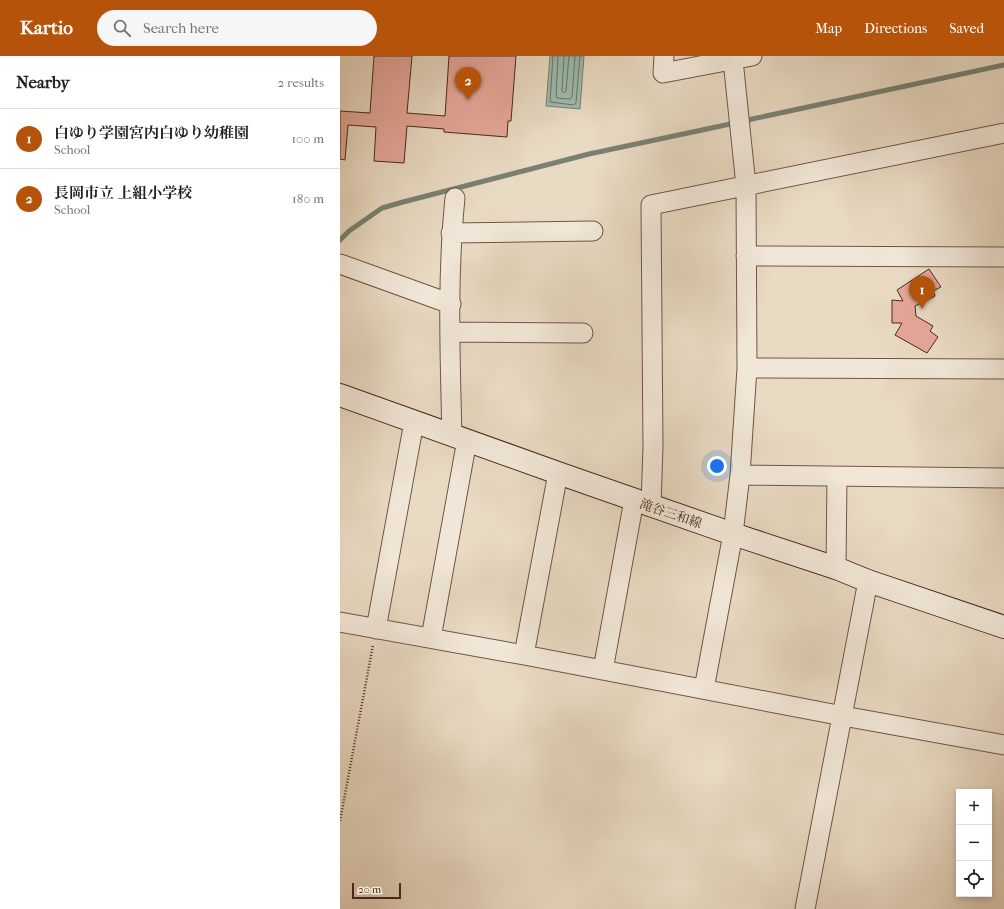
<!DOCTYPE html>
<html lang="en">
<head>
<meta charset="utf-8">
<style>
	body { margin:0; font-family:"IM FELL French Canon","Noto Serif JP",serif; background:#f6f6f6; color:#202124 }
	.controls { position:absolute; right:12px; bottom:12px; display:grid; overflow:hidden; border-radius:0px; box-shadow:0 2px 6px #0003 }
	.controls button { width:36px; height:36px; display:grid; place-items:center; padding:0; border:0; border-bottom:1px solid #e0e0e0; background:#fff; color:#202124; font:20px sans-serif }
	.scale { position:absolute; left:12px; bottom:10px; width:49px; box-sizing:border-box; padding-left:4px; border:2px solid #4a291c; border-top:0; font-size:11px; line-height:14px; white-space:nowrap; color:#4a291c; -webkit-text-stroke:3px #f1e7d8; paint-order:stroke }
	.you { position:absolute; left:377px; top:410px; width:14px; height:14px; margin:-10px; border:3px solid #fff; border-radius:50%; background:#1a73e8; box-shadow:0 0 0 6px #1a73e833 }
	.badge { display:grid; place-items:center; width:26px; height:26px; border-radius:50%; background:#b45309; color:#fff; font-size:13px; font-weight:700 }
	.pin { position:absolute; translate:-50% -33px; filter:drop-shadow(0 1px 2px #0008) }
	.pin::after { content:''; position:absolute; top:21px; width:14px; height:12px; background:inherit; clip-path:polygon(0 0,100% 0,50% 100%) }
	.list { margin:0; padding:0; list-style:none }
	h2 { display:flex; justify-content:space-between; align-items:center; height:52px; margin:0; padding:0 16px; font-size:17px }
	h2 small { font-size:13px; font-weight:400; color:#757577 }
	.list li { display:grid; grid-template-columns:26px 1fr auto; gap:12px; align-items:center; box-sizing:border-box; height:60px; padding:0 16px; border-top:1px solid #e0e0e0 }
	.list b { display:block; font-size:15px; white-space:nowrap }
	.list p { margin:0; font-size:13px; white-space:nowrap; color:#757577 }
	.list em { font-size:13px; font-style:normal; color:#757577 }
	.icon { flex:none; width:22px; height:22px; fill:none; stroke:currentColor; stroke-width:2; stroke-linecap:round; stroke-linejoin:round }
	.map { position:relative; flex:none; width:664px; height:853px; overflow:hidden }
	header { display:flex; align-items:center; gap:24px; box-sizing:border-box; height:56px; padding:0 20px; background:#b45309; color:#fff }
	header strong { font-size:19px }
	nav { display:flex; gap:22px; margin-inline-start:auto; font-size:14px }
	.search { width:280px; height:36px; background:#f6f6f6; display:flex; align-items:center; gap:10px; box-sizing:border-box; padding:0 14px; border-radius:22px; color:#757577; font-size:15px }
	main { display:flex }
	aside { flex:1; background:#fff }
	.map>svg:first-child { display:block }
	.water { fill:#99bbad; stroke:#798173 }
	.lines { fill:none; stroke-linecap:round; stroke-linejoin:round }
	.shore { stroke:#727264; stroke-width:1 }
	.stream { stroke:#798173; stroke-width:5 }
	.building { fill:#e6a799; stroke:#4a291c }
	.street-casing { stroke:#725546; stroke-width:21 }
	.secondary-casing { stroke:#4a291c; stroke-width:24 }
	.path { stroke:#4a291c; stroke-width:2.5; stroke-dasharray:1 2; stroke-linecap:butt }
	.street { stroke:#f1e7d8; stroke-width:19 }
	.secondary { stroke:#f1e7d8; stroke-width:22 }
	.labels { text-anchor:middle; stroke-width:3; stroke-linejoin:round; paint-order:stroke }
	.street-label { font-size:13px; fill:#4a291c; stroke:#f1e7d8 }
</style>
</head>
<body>
<header>
<strong>Kartio</strong>
<div class="search"><svg class="icon" aria-label="search" viewBox="0 0 24 24"><circle cx="10" cy="10" r="6"/><path d="M15 15l6 6"/></svg>Search here</div>
<nav><a>Map</a><a>Directions</a><a>Saved</a></nav>
</header>
<main>
<aside>
<h2>Nearby<small>2 results</small></h2>
<ul class="list">
<li><span class="badge">1</span><div><b>白ゆり学園宮内白ゆり幼稚園</b><p>School</p></div><em>100 m</em></li>
<li><span class="badge">2</span><div><b>長岡市立 上組小学校</b><p>School</p></div><em>180 m</em></li>
</ul>
</aside>
<div class="map">
<svg width="664" height="853" viewBox="0 0 664 853">
	<rect width="100%" height="100%" fill="#e9dac3"/>
	<filter id="stains"><feTurbulence type="fractalNoise" baseFrequency=".005" numOctaves="4"/><feColorMatrix values="0 0 0 0 .2 0 0 0 0 .09 0 0 0 0 .02 0 0 0 .5 -.17"/></filter>
	<radialGradient id="worn" r=".72"><stop offset=".6" stop-color="#630" stop-opacity="0"/><stop offset="1" stop-color="#630" stop-opacity=".3"/></radialGradient>
	<path class="water" d="M 210,0 L 244,0 L 240,53 L 206,50 Z"/>
	<g class="lines">
		<path class="shore" d="M 213,0 L 210,46 L 234,49 L 236,47 L 240,0
			M 218,0 L 216,41 L 217,42 L 230,43 L 232,41 L 235,0
			M 224,0 L 222,35 L 224,37 L 226,35 L 229,0"/>
		<path class="stream" d="M 403,65 L 664,9
			M 0,184 L 9,175 L 42,152 L 63,146 L 249,98 L 395,67"/>
	</g>
	<path class="building" d="M 34,0 L 72,0 L 67,57 L 105,60 L 109,0 L 176,0 L 171,65 L 168,65 L 167,81 L 104,76 L 104,73 L 67,70 L 64,107 L 34,105 L 36,71 L 8,69 L 5,104 L 0,103 L 0,55 L 30,57 Z
		M 589,213 L 601,231 L 593,235 L 595,240 L 575,250 L 576,260 L 593,270 L 590,275 L 598,281 L 587,297 L 555,279 L 562,267 L 552,267 L 552,244 L 563,245 L 557,234 Z"/>
	<g class="lines">
		<g class="street-casing">
			<path id="street" d="M 324,0 L 323,17 L 412,0
				M 111,177 L 253,175
				M 406,200 L 664,201
				M 0,208 L 111,248
				M 110,276 L 243,277
				M 407,312 L 664,313
				M 112,380 C 110,301 107,221 115,142
				M 400,419 L 664,422
				M 311,449 L 313,391 L 311,149 L 664,77
				M 496,512 L 497,421
				M 0,566 L 184,599 L 503,660 L 664,689
				M 36,573 L 74,366
				M 91,582 L 127,384
				M 184,599 L 218,417
				M 263,614 L 294,444
				M 364,633 L 393,478 L 400,419 L 407,312 L 406,130 L 393,4
				M 465,853 L 528,525"/>
		</g>
		<g class="secondary-casing">
			<path id="secondary" d="M 0,339 L 218,417 L 393,478 L 496,512 L 528,525 L 664,571"/>
		</g>
		<path class="path" d="M 0,765 L 33,589"/>
		<use href="#street" class="street"/>
		<use href="#secondary" class="secondary"/>
	</g>
	<g class="labels">
		<g class="street-label">
			<text transform="translate(331 457) rotate(19)" y="5">滝谷三和線</text>
		</g>
	</g>
	<rect width="100%" height="100%" filter="url(#stains)"/>
	<rect width="100%" height="100%" fill="url(#worn)"/>
</svg>
<div class="controls">
<button>+</button>
<button>−</button>
<button><svg class="icon" aria-label="locate" viewBox="0 0 24 24"><circle cx="12" cy="12" r="6"/><path d="M12 2v4M12 18v4M2 12h4M18 12h4"/></svg></button>
</div>
<div class="scale">20 m</div>
<div class="you"></div>
<div class="pin badge" style="left:582px;top:253px">1</div>
<div class="pin badge" style="left:128px;top:44px">2</div>
</div>
</main>
</body>
</html>
